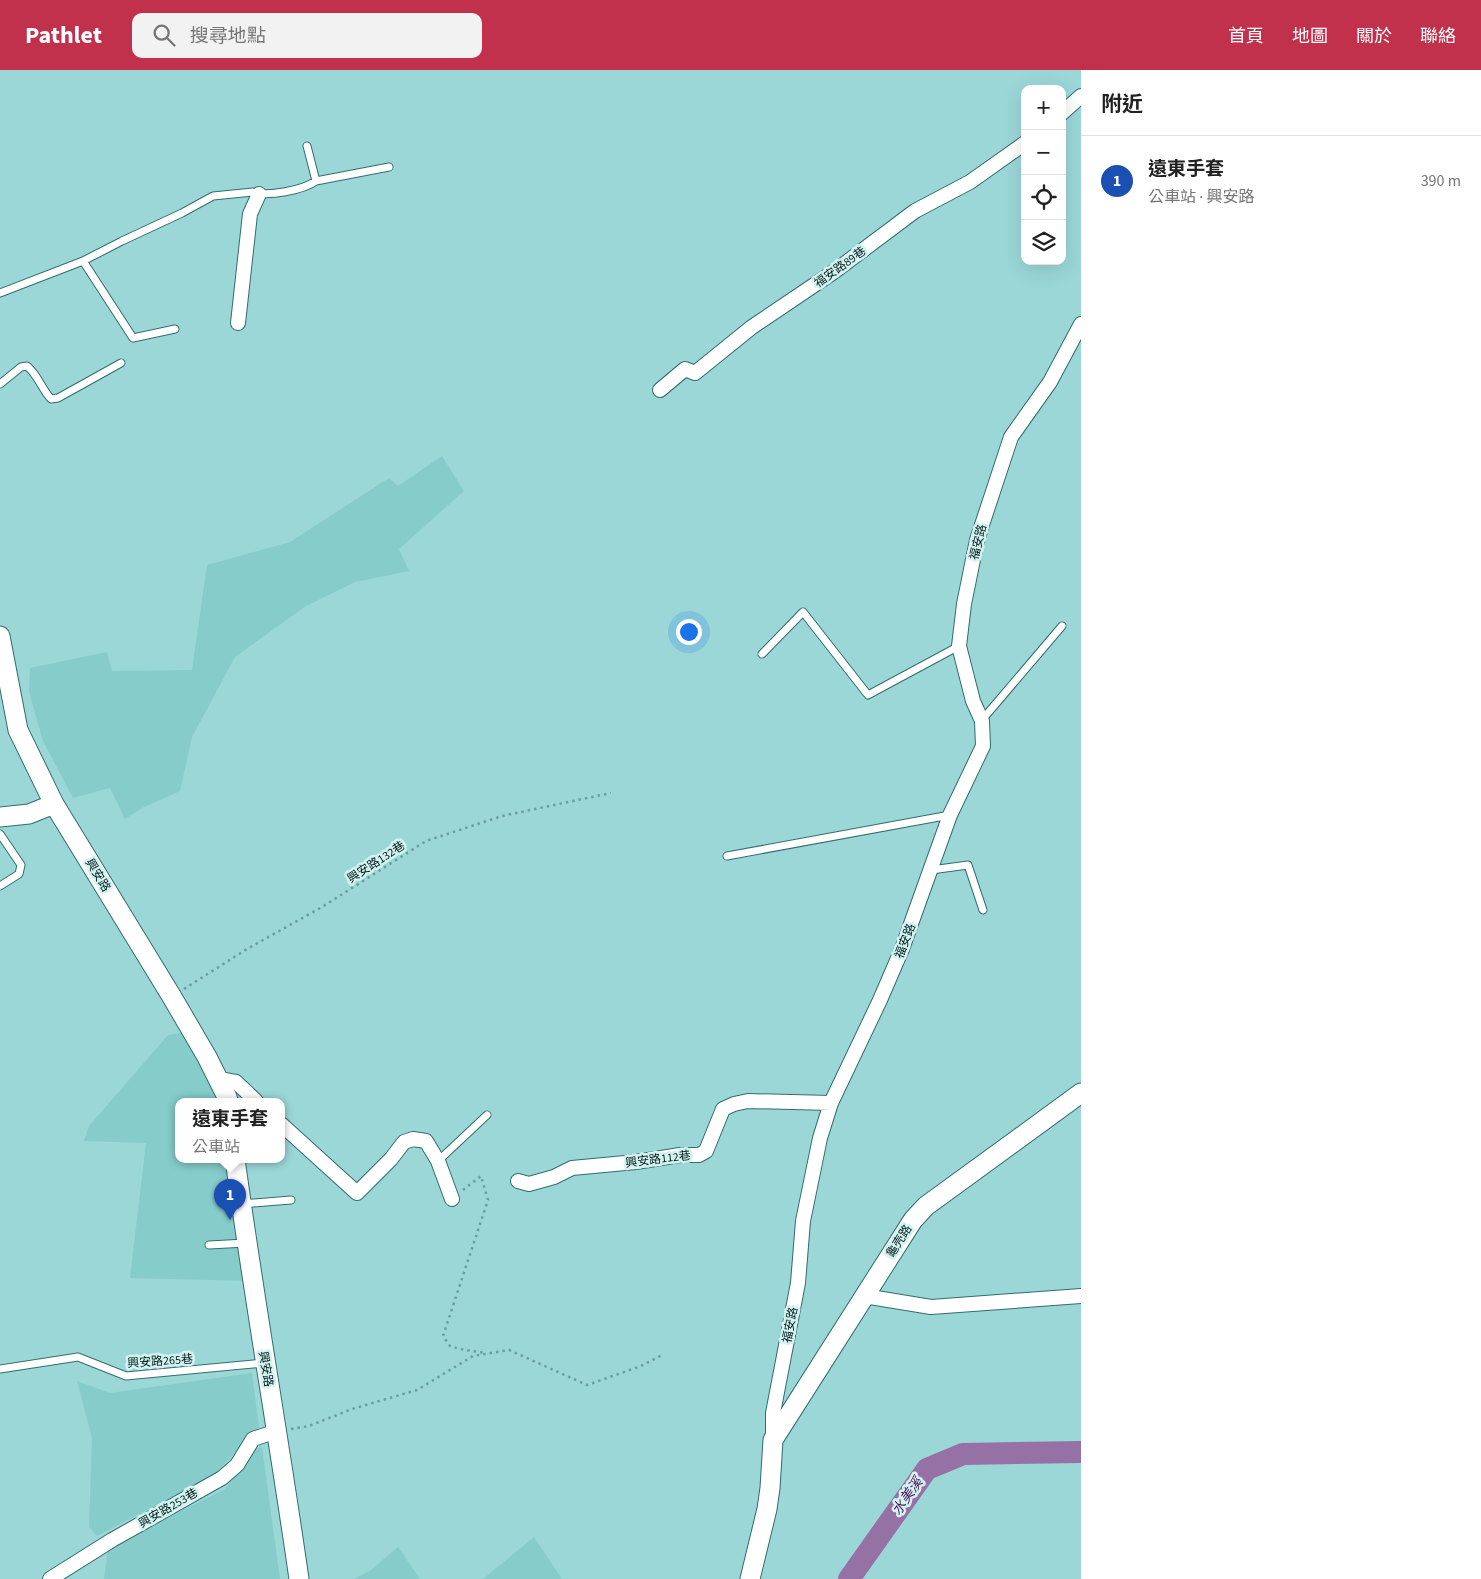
<!DOCTYPE html>
<html lang="zh-TW">
<head>
<meta charset="utf-8">
<style>
	body { margin:0; font-family:"Source Sans 3","Noto Sans TC",sans-serif; background:#f2f2f2; color:#222 }
	.controls { position:absolute; right:15px; top:15px; display:grid; overflow:hidden; border-radius:10px; box-shadow:0 5px 20px #0002 }
	.controls button { width:45px; height:45px; display:grid; place-items:center; padding:0; border:0; border-bottom:1px solid #e0e0e0; background:#fff; color:#222; font:25px sans-serif }
	.you { position:absolute; left:688px; top:561px; width:18px; height:18px; margin:-12px; border:4px solid #fff; border-radius:50%; background:#1a73e8; box-shadow:0 0 0 8px #1a73e833 }
	.badge { display:grid; place-items:center; width:32px; height:32px; border-radius:50%; background:#c1314c; color:#fff; font-size:16px; font-weight:700 }
	.pin { position:absolute; translate:-50% -41px; filter:drop-shadow(0 1px 2px #0008) }
	.pin::after { content:''; position:absolute; top:26px; width:18px; height:15px; background:inherit; clip-path:polygon(0 0,100% 0,50% 100%) }
	.popup { position:absolute; left:175px; top:1028px; width:110px; height:65px; box-sizing:border-box; display:grid; place-content:center; border-radius:10px; background:#fff; filter:drop-shadow(0 1px 4px #0005); font-size:16px; white-space:nowrap; color:#767676 }
	.popup b { font-size:19px; color:#222 }
	.popup::after { content:''; position:absolute; left:50%; top:100%; margin-left:-10px; border:10px solid transparent; border-top-color:#fff }
	.list { margin:0; padding:0; list-style:none }
	h2 { display:flex; justify-content:space-between; align-items:center; height:65px; margin:0; padding:0 20px; font-size:21px }
	h2 small { font-size:16px; font-weight:400; color:#767676 }
	.list li { display:grid; grid-template-columns:32px 1fr auto; gap:15px; align-items:center; box-sizing:border-box; height:90px; padding:0 20px; border-top:1px solid #e0e0e0 }
	.list b { display:block; font-size:19px; white-space:nowrap }
	.list p { margin:0; font-size:16px; white-space:nowrap; color:#767676 }
	.list em { font-size:16px; font-style:normal; color:#767676 }
	.icon { flex:none; width:28px; height:28px; fill:none; stroke:currentColor; stroke-width:2; stroke-linecap:round; stroke-linejoin:round }
	.map { position:relative; flex:none; width:1081px; height:1509px; overflow:hidden }
	header { display:flex; align-items:center; gap:30px; box-sizing:border-box; height:70px; padding:0 25px; background:#c1314c; color:#fff }
	header strong { font-size:24px }
	nav { display:flex; gap:28px; margin-inline-start:auto; font-size:18px }
	.search { width:350px; height:45px; background:#f2f2f2; display:flex; align-items:center; gap:12px; box-sizing:border-box; padding:0 18px; border-radius:10px; color:#767676; font-size:19px }
	main { display:flex }
	aside { flex:1; background:#fff }
	.map>svg:first-child { display:block }
	.built { fill:#85cccb }
	.lines { fill:none; stroke-linecap:round; stroke-linejoin:round }
	.river { stroke:#9671a6; stroke-width:22 }
	.lane-casing { stroke:#326d6d; stroke-width:9 }
	.street-casing { stroke:#326d6d; stroke-width:16 }
	.secondary-casing { stroke:#326d6d; stroke-width:21 }
	.path { stroke:#6c9e9e; stroke-width:2.5; stroke-dasharray:2.5 4; stroke-linecap:butt }
	.lane { stroke:#fff; stroke-width:7 }
	.street { stroke:#fff; stroke-width:14 }
	.secondary { stroke:#fff; stroke-width:19 }
	.labels { text-anchor:middle; stroke-width:5; stroke-linejoin:round; paint-order:stroke }
	.street-label { font-size:12px; fill:#051e1e; stroke:#d4f2f1 }
	.water-label { font-size:14px; font-style:italic; fill:#48175a; stroke:#d4f2f1 }
</style>
</head>
<body>
<header>
<strong>Pathlet</strong>
<div class="search"><svg class="icon" aria-label="search" viewBox="0 0 24 24"><circle cx="10" cy="10" r="6"/><path d="M15 15l6 6"/></svg>搜尋地點</div>
<nav><a>首頁</a><a>地圖</a><a>關於</a><a>聯絡</a></nav>
</header>
<main>
<div class="map">
<svg width="1081" height="1509" viewBox="0 0 1081 1509">
	<rect width="100%" height="100%" fill="#9bd7d7"/>
	<path class="built" d="M 442,386 L 464,421 L 399,479 L 409,501 L 355,512 L 306,536 L 235,587 L 192,667 L 180,721 L 142,738 L 125,749 L 110,718 L 73,728 L 43,671 L 29,622 L 30,598 L 107,582 L 112,601 L 192,600 L 207,495 L 290,472 L 389,408 L 398,416 Z
		M 188,962 L 223,1031 L 179,1031 L 179,1089 L 232,1089 L 250,1211 L 130,1208 L 146,1073 L 84,1071 L 89,1056 L 168,965 Z
		M 252,1303 L 259,1357 L 214,1405 L 97,1466 L 89,1457 L 92,1368 L 77,1311 L 110,1323 Z
		M 262,1377 L 280,1509 L 104,1509 L 108,1478 L 225,1419 L 253,1379 Z
		M 534,1467 L 562,1509 L 483,1509 Z
		M 398,1477 L 420,1509 L 354,1509 L 371,1500 Z"/>
	<g class="lines">
		<path class="river" d="M 849,1509 L 927,1399 L 963,1384 L 1081,1382"/>
		<g class="lane-casing">
			<path id="lane" d="M 307,76 L 316,111
				M 83,191 L 133,268 L 175,259
				M 0,223 L 83,191 L 122,171 L 182,143 L 213,126 L 253,122 C 268,127 303,120 316,111 L 389,97
				M 0,314 L 21,297 L 27,296 C 38,305 41,318 51,329 L 58,328 L 121,293
				M 762,584 L 803,542 L 868,625 L 959,576
				M 982,650 L 1062,556
				M 0,764 L 21,795 L 19,804 L 0,816
				M 727,786 L 950,745
				M 931,800 L 968,795 L 983,840
				M 438,1091 L 487,1045
				M 242,1134 L 291,1130
				M 209,1175 L 246,1173
				M 0,1299 L 78,1287 L 126,1306 L 265,1293"/>
		</g>
		<g class="street-casing">
			<path id="street" d="M 1062,43 L 1081,26
				M 238,253 L 250,144 L 259,124
				M 660,320 L 685,299 L 695,303 L 752,257 L 835,201 L 915,141 L 970,112 L 1025,73
				M 219,1009 L 236,1012 L 256,1031
				M 281,1054 L 357,1123 L 391,1089 L 404,1072 L 413,1069 L 426,1071 L 438,1091 L 452,1129
				M 518,1111 L 529,1114 L 554,1107 L 572,1098 L 636,1092 L 680,1085 L 699,1085 L 706,1081 L 723,1039 L 734,1034 L 748,1031 L 831,1033
				M 864,1226 L 931,1237 L 1081,1226
				M 773,1370 L 773,1343 L 798,1213 L 803,1151 L 820,1068 L 831,1033 L 880,930 L 902,879 L 950,745 L 983,676 L 982,651 L 973,631 L 959,576 L 964,534 L 977,470 L 1011,367 L 1050,312 L 1081,254
				M 50,1509 L 112,1470 L 222,1408 L 237,1395 L 253,1369 L 277,1361"/>
		</g>
		<g class="secondary-casing">
			<path id="secondary" d="M 0,566 L 18,660 L 54,734 L 172,927 L 207,987 L 227,1027 L 228,1031
				M 0,747 L 29,744 L 54,734
				M 235,1089 C 254,1229 279,1369 299,1509
				M 750,1509 L 767,1439 L 770,1418 L 773,1370 L 913,1150 L 926,1136 L 1081,1023"/>
		</g>
		<path class="path" d="M 184,919 L 247,879 L 322,837 L 426,771 L 502,746 L 611,723
			M 463,1120 L 481,1106 L 488,1130 L 443,1266 L 450,1276 L 460,1279 L 485,1283
			M 291,1359 L 309,1356 L 352,1339 L 417,1320 L 473,1286 L 509,1280 L 587,1315 L 641,1296 L 662,1285"/>
		<use href="#lane" class="lane"/>
		<use href="#street" class="street"/>
		<use href="#secondary" class="secondary"/>
	</g>
	<g class="labels">
		<g class="street-label">
			<text transform="translate(840 197) rotate(-36)" y="4">福安路89巷</text>
			<text transform="translate(978 472) rotate(-76)" y="4">福安路</text>
			<text transform="translate(376 792) rotate(-33)" y="4">興安路132巷</text>
			<text transform="translate(98 805) rotate(59)" y="4">興安路</text>
			<text transform="translate(905 871) rotate(-69)" y="4">福安路</text>
			<text transform="translate(658 1089) rotate(-7)" y="4">興安路112巷</text>
			<text transform="translate(899 1171) rotate(-57)" y="4">龜壳路</text>
			<text transform="translate(790 1255) rotate(-79)" y="4">福安路</text>
			<text transform="translate(160 1291) rotate(-4)" y="4">興安路265巷</text>
			<text transform="translate(266 1299) rotate(80)" y="4">興安路</text>
			<text transform="translate(168 1438) rotate(-30)" y="4">興安路253巷</text>
		</g>
		<g class="water-label">
			<text transform="translate(907 1426) rotate(-55)" y="5">水美溪</text>
		</g>
	</g>
</svg>
<div class="controls">
<button>+</button>
<button>−</button>
<button><svg class="icon" aria-label="locate" viewBox="0 0 24 24"><circle cx="12" cy="12" r="6"/><path d="M12 2v4M12 18v4M2 12h4M18 12h4"/></svg></button>
<button><svg class="icon" aria-label="layers" viewBox="0 0 24 24"><path d="M12 4l9 5-9 5-9-5zM3 14l9 5 9-5"/></svg></button>
</div>
<div class="you"></div>
<div class="pin badge" style="left:230px;top:1150px;background:#1a4fb4">1</div>
<div class="popup"><b>遠東手套</b>公車站</div>
</div>
<aside>
<h2>附近<small></small></h2>
<ul class="list">
<li><span class="badge" style="background:#1a4fb4">1</span><div><b>遠東手套</b><p>公車站 · 興安路</p></div><em>390 m</em></li>
</ul>
</aside>
</main>
</body>
</html>
